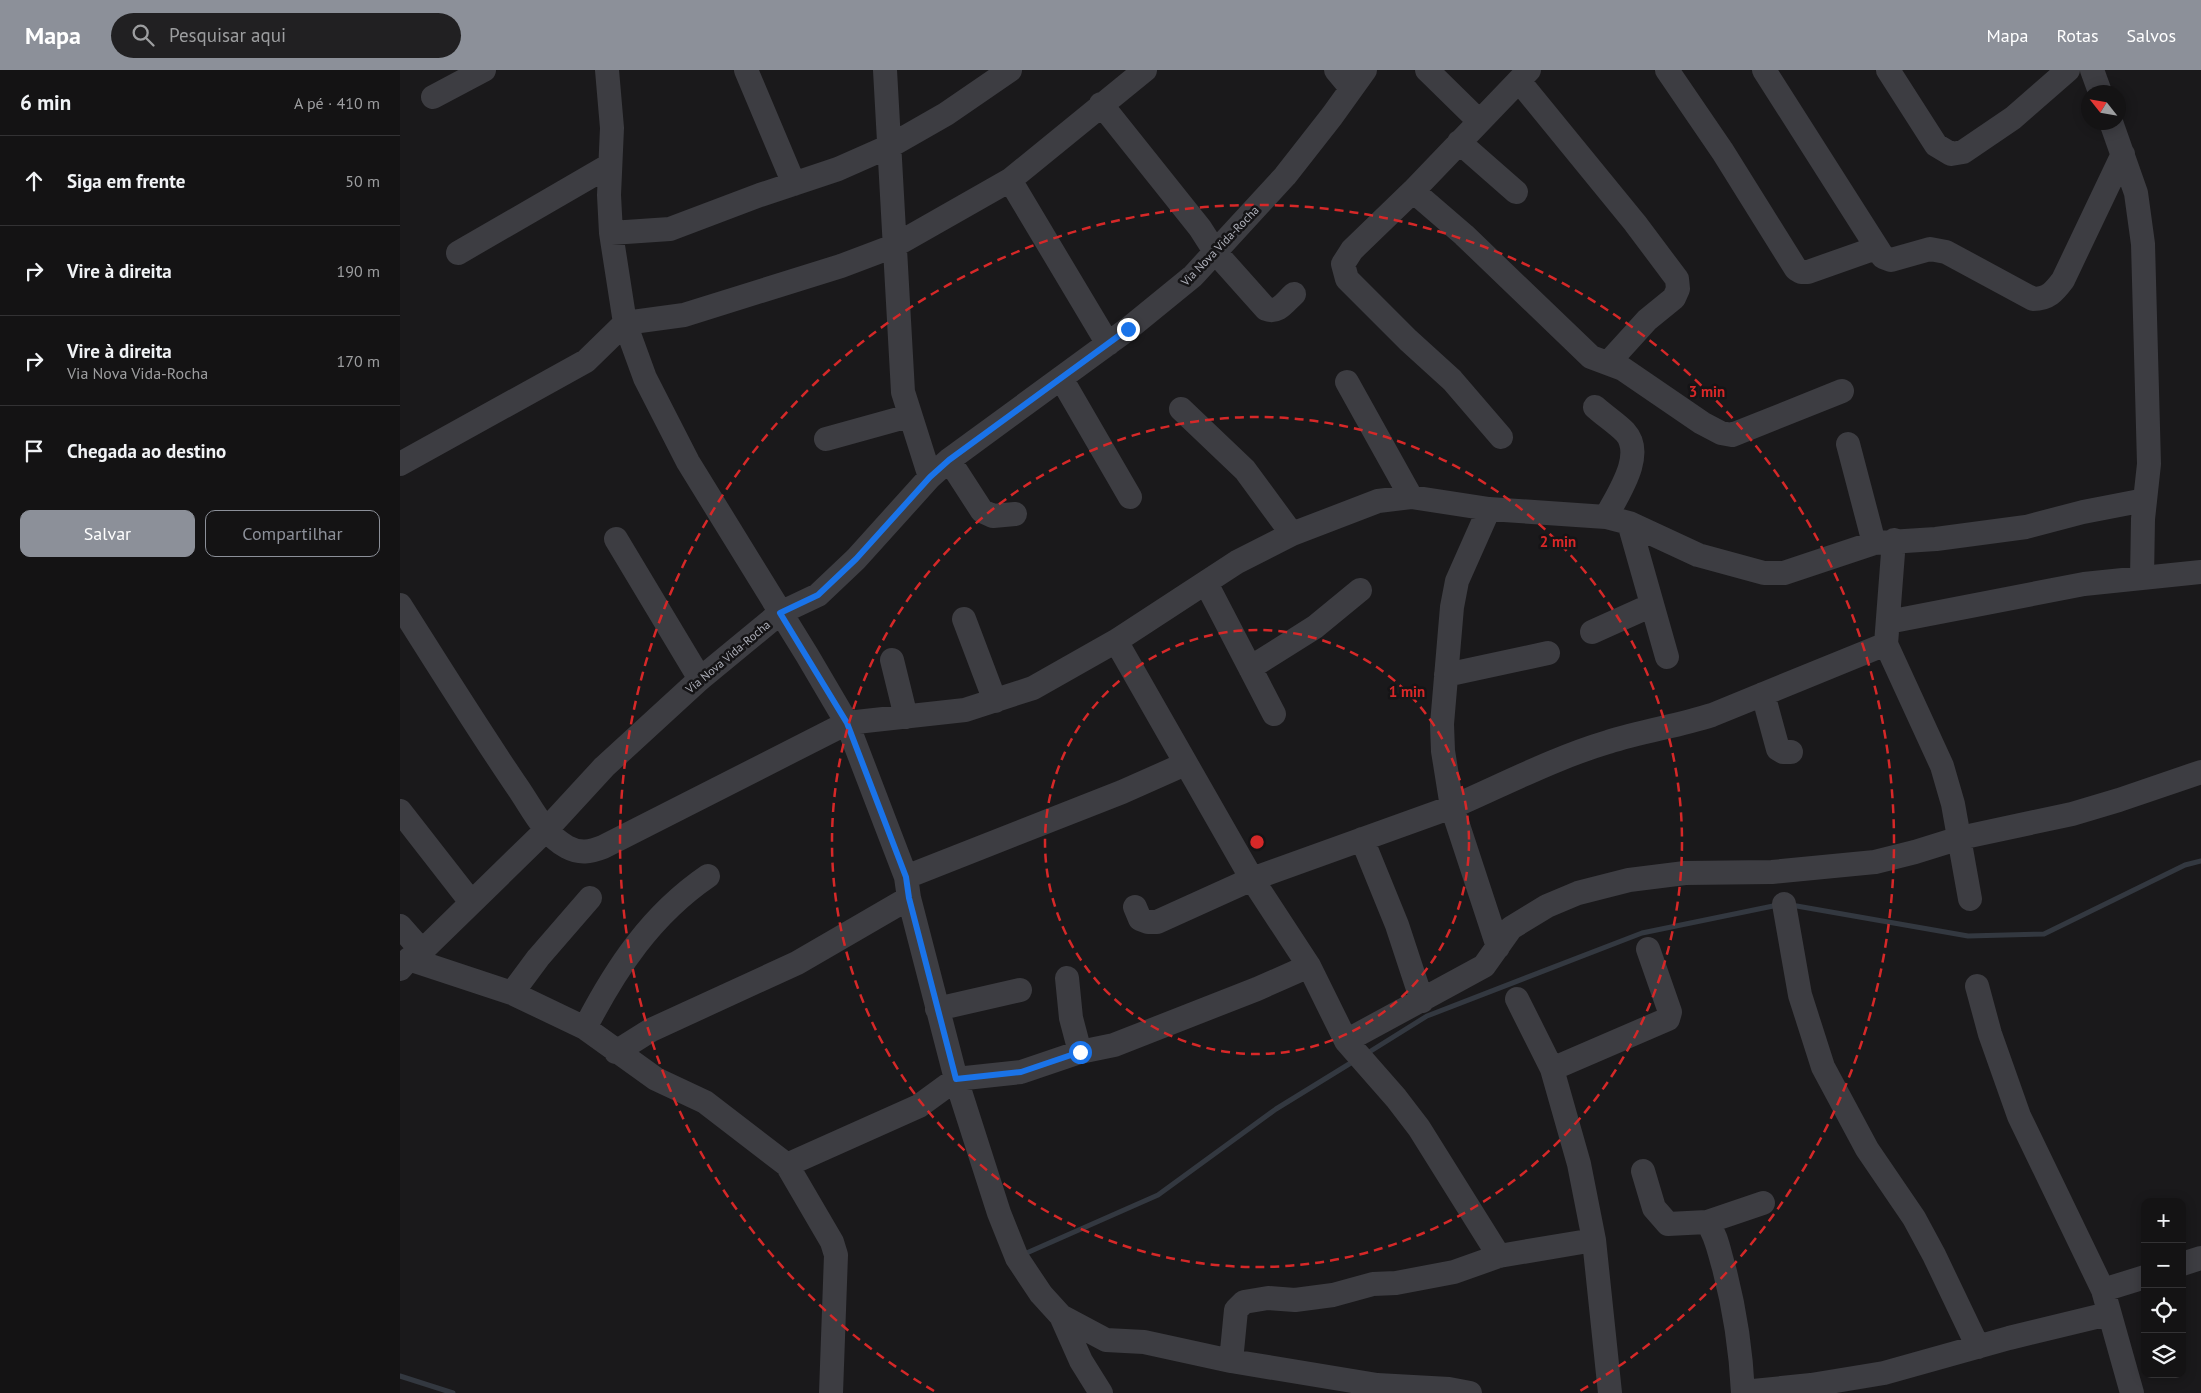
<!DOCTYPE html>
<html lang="pt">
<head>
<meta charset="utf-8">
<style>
	body { margin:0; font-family:"PT Sans",sans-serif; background:#212022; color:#f1f3f6 }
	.controls { position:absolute; right:15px; bottom:15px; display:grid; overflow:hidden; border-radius:10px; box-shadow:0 2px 12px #0003 }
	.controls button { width:45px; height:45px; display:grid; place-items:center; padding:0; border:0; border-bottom:1px solid #333234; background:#141314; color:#f1f3f6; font:25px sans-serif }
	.compass { position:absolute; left:1681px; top:15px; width:45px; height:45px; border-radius:50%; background:#141314; box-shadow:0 2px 12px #0003; rotate:301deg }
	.stop { position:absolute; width:15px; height:15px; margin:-11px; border:4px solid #1a73e8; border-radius:50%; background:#fff }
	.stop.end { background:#1a73e8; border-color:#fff; box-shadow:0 1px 5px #0008 }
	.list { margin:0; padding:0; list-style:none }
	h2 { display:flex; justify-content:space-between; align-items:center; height:65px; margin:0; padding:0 20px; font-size:21px }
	h2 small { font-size:16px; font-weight:400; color:#9d9ea0 }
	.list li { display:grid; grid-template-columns:32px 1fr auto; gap:15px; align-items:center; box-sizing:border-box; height:90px; padding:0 20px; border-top:1px solid #333234 }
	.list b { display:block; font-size:19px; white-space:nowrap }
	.list p { margin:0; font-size:16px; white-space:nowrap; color:#9d9ea0 }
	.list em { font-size:16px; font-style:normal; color:#9d9ea0 }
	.actions { display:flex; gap:10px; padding:15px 20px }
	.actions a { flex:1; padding:11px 0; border:1px solid #8c9099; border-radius:10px; text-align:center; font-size:18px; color:#8c9099 }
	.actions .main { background:#8c9099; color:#fff }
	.icon { flex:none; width:28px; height:28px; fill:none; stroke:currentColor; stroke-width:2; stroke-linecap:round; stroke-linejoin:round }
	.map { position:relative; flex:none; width:1801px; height:1323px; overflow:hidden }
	header { display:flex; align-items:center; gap:30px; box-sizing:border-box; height:70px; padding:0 25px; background:#8c9099; color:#fff }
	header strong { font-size:24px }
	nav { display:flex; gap:28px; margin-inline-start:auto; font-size:18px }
	.search { width:350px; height:45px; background:#212022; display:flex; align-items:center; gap:12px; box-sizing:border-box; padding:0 18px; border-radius:28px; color:#9d9ea0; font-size:19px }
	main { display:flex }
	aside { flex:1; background:#141314 }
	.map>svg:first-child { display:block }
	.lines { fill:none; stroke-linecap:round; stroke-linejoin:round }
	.stream { stroke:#333840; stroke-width:5 }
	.minor { stroke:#3d3d42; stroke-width:24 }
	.route { stroke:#1a73e8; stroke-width:6 }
	.ring { fill:none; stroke:#d62828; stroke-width:2.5; stroke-dasharray:9 6 }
	.labels { text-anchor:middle; stroke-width:5; stroke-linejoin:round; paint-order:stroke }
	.street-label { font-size:12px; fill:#adafb9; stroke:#151416 }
	.centre { fill:#d62828; stroke:#151416; stroke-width:2.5 }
	.ring-label { font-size:15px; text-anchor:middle; font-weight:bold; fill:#d62828; stroke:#151416; stroke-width:5; stroke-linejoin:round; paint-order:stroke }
</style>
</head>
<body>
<header>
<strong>Mapa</strong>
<div class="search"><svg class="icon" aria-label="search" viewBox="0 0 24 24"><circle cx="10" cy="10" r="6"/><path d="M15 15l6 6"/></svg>Pesquisar aqui</div>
<nav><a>Mapa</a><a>Rotas</a><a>Salvos</a></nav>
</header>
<main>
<aside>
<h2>6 min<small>A pé · 410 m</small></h2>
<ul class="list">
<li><svg class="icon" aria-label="ahead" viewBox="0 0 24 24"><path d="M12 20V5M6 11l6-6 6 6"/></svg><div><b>Siga em frente</b></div><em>50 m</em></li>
<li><svg class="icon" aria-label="right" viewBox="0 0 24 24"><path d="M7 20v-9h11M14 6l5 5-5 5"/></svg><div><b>Vire à direita</b></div><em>190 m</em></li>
<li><svg class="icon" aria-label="right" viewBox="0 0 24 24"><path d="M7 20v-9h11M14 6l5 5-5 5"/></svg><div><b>Vire à direita</b><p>Via Nova Vida-Rocha</p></div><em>170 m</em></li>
<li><svg class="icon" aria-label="arrive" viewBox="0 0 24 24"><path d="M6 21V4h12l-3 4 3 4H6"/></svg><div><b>Chegada ao destino</b></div></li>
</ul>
<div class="actions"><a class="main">Salvar</a><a>Compartilhar</a></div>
</aside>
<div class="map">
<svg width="1801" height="1323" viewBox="0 0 1801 1323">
	<rect width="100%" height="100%" fill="#1a191b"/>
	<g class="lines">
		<path class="stream" d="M 1391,835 L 1568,866 L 1644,864 L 1785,795 L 1801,791
			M 966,984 L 1027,946 L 1242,863 L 1378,835
			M 622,1185 L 758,1125 L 876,1039 L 954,991
			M 0,1306 L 53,1323"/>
		<path class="minor" d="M 207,0 L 212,58 L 209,125 L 211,163 L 225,253 L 245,308 L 288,392 L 407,585 L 447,653 L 506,807 L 509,828 L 556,1009 L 599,1143 L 617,1188 L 641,1224 L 661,1246 L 681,1291 L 701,1323
			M 346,0 L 394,114
			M 485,0 L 503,322 L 530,407
			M 936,0 L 951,18
			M 1027,0 L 1079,51
			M 1267,0 L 1323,82 L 1396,199 L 1401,202 L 1408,202 L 1476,178
			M 1364,0 L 1483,187 L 1491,190 L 1530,179 L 1546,182 L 1633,229 C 1648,229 1654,222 1663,210 L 1723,84
			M 1488,0 L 1536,75 L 1551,84 L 1563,82 L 1613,48 L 1668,0
			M 1692,0 L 1700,22
			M 1119,11 L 1235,153 L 1277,209 L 1278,219 L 1274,228 L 1247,250 L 1208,293
			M 33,27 L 84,0
			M 701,34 L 800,158 L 816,183 L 866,239 C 878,244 885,232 894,224
			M 1711,52 L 1736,123 L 1743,174 L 1749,394 L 1743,449 L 1742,508
			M 1059,72 L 1116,122
			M 610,110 L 708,274
			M 1013,121 L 1064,165 L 1191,287 L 1223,299 L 1302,353 L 1321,363 L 1332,365 L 1442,321
			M 211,163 L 270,159 L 360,125 L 438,99 L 490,76 L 546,44 L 610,0
			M 58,183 L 210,95
			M 661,308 L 730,427
			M 947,312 L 1011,427
			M 1195,337 C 1205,346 1216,353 1225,362 C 1246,385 1217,425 1206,447
			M 781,339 L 845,400 L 892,464
			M 1101,367 L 1052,310 L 1008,270 L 947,209 L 943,194 L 952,180 L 1013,121 L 1129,0
			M 426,369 L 509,346
			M 1448,374 L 1474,473
			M 549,390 L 582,441 L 593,446 L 615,444
			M 0,394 L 186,291 L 225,253 L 284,245 L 441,196 L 494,176 L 610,110 L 745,0
			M 1229,453 L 1267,587
			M 216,469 L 300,609
			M 1494,470 L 1486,574 L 1542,696 L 1553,734 L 1570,829
			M 806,513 L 874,644
			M 0,535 C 38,595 76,656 116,715 C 131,736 143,764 167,777 C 180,784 190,782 203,777 L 447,653 L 565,640 L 633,618 L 716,571 L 837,492 L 892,464 L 978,431 L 1011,427 L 1089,439 L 1206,447 L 1229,453 L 1298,485 L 1364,503 L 1384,503 L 1474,473 L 1536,469 L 1626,457 L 1683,442 L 1745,430
			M 564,549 L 595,631
			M 1488,552 L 1684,514 L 1801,502
			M 1192,562 L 1252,535
			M 716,571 L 852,809 L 909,896 L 946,971 L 996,1028 L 1019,1058 L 1099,1186
			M 492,590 L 506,647
			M 850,598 L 915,557 L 960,520
			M 1046,605 L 1148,583
			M 1363,624 L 1378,679 L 1383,682 L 1391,682
			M 0,741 L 71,832
			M 962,769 L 997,855 L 1022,931
			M 506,807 L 722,722 L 785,694
			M 1384,834 L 1400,925 L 1423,997 L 1467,1079 L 1514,1148 L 1534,1185 L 1578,1277
			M 735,837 L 740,849 L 748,852 L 757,852 L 852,809 L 1052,737 L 1043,681 L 1042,654 L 1052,537 L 1057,511 L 1089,439
			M 0,856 L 22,881
			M 1098,877 L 1052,737 C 1103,715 1154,688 1208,672 C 1242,661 1278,656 1312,645 L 1486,574
			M 9,889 L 112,923 L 185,958 L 256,1009 L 305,1032 L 387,1095 L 519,1036 L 556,1009 L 621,1002 L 680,982 L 714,975 L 857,919 L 909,896
			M 0,899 L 9,889 L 22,881 L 146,760 L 204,697 L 300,609 L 380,543 L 418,525 L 456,489 L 530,407 L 549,390 L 728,259 L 793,206 L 885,106 L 932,46 L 965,0
			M 667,908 L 671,948 L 680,982
			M 1577,916 L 1590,964 L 1619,1046 L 1703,1220 L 1732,1323
			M 112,923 L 138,888 L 190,828
			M 1117,929 L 1152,999 L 1179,1094 L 1194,1170 L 1210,1323
			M 537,939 L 620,920
			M 185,958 C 216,898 251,845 308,806
			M 946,971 L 1084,896 L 1111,858 L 1147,836 L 1178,823 L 1229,810 L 1285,803 L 1372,802 L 1475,792 L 1515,782 L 1560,768 L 1672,744 L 1719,730 L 1801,702
			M 216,982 L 251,960 L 397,893 L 509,828
			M 1152,999 L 1268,949 L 1270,942 L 1248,879
			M 387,1095 L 432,1172 L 436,1185 L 431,1323
			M 1243,1101 L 1254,1138 L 1268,1154 L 1307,1152 C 1317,1166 1319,1182 1324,1198 C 1335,1240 1341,1280 1343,1323
			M 1307,1152 L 1363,1133
			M 1782,1194 L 1801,1188
			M 1703,1220 L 1745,1207
			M 661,1246 L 706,1270 L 744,1272 L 831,1291 L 977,1315 L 1049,1319 L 1070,1323
			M 831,1291 L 836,1240 L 844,1232 L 868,1228 L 895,1230 L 933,1225 L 973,1214 L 996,1213 L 1054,1202 L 1099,1186 L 1194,1170
			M 1343,1322 L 1411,1315 L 1484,1303 L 1609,1268 L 1708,1244"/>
	</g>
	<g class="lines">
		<path class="route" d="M 680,982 L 621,1002 L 556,1009 L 509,828 L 506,807 L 447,653 L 380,543 L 418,525 L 456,489 L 530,407 L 549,390 L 728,259"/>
	</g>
	<g class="ring">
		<circle cx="857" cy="772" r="212"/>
		<circle cx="857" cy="772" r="425"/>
		<path d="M534 1321A637 637 0 1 1 1180 1321"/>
	</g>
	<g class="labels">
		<g class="street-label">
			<text transform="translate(820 176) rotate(-46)" y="4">Via Nova Vida-Rocha</text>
			<text transform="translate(328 587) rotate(-40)" y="4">Via Nova Vida-Rocha</text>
		</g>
	</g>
	<circle cx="857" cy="772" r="8" class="centre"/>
	<g class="ring-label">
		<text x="1307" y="327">3 min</text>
		<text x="1158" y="477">2 min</text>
		<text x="1007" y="627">1 min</text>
	</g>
</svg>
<div class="controls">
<button>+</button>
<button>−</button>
<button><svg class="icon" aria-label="locate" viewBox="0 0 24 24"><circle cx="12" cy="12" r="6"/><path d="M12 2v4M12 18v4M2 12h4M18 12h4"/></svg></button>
<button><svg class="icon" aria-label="layers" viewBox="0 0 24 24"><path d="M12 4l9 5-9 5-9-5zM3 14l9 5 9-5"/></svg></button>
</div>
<svg class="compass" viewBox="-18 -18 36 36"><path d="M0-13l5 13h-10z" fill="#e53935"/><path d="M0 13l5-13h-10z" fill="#9d9ea0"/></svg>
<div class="stop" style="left:680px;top:982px"></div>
<div class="stop end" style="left:728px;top:259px"></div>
</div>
</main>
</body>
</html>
